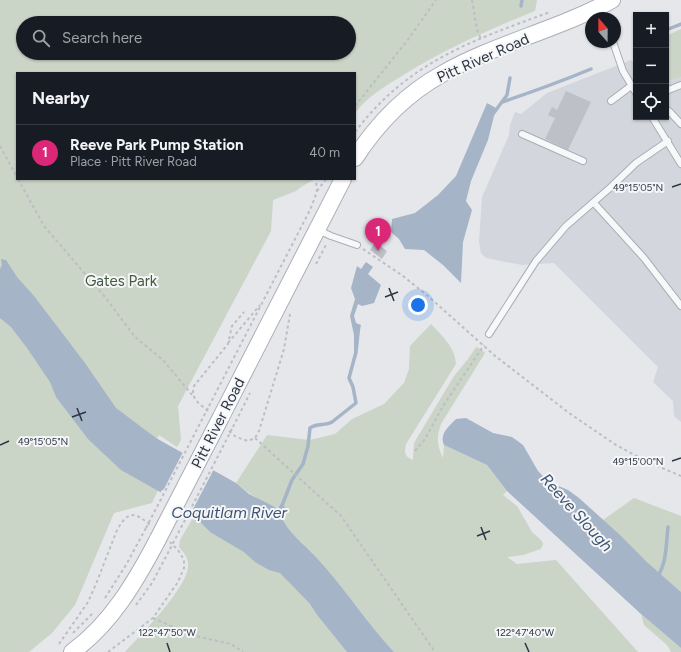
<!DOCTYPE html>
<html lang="en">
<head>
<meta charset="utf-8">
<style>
	body { margin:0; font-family:Figtree,sans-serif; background:#20242c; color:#f1f3f6 }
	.controls { position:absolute; right:12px; top:12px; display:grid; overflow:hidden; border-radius:0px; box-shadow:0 1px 3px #0004 }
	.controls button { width:36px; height:36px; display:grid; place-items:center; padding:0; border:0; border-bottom:1px solid #363941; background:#171b24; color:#f1f3f6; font:20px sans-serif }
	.compass { position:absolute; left:585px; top:12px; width:36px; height:36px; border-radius:50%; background:#171b24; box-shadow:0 1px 3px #0004; rotate:339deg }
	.you { position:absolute; left:418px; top:305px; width:14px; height:14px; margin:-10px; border:3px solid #fff; border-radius:50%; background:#1a73e8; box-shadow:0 0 0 6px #1a73e833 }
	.badge { display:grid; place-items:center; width:26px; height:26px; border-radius:50%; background:#db2777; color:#fff; font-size:13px; font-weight:700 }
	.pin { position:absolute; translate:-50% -33px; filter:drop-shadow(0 1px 2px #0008) }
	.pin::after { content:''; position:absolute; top:21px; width:14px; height:12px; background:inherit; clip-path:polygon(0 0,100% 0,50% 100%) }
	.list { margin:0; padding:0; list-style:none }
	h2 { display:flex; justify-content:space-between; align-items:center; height:52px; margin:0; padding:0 16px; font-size:17px }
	h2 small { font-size:13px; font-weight:400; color:#9ea1a6 }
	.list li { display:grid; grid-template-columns:26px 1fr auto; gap:12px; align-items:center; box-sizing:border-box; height:56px; padding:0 16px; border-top:1px solid #363941 }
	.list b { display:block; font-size:15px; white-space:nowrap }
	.list p { margin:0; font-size:13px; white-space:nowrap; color:#9ea1a6 }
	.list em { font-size:13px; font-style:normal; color:#9ea1a6 }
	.icon { flex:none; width:22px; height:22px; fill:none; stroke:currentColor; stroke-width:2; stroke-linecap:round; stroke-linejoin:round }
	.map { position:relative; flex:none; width:681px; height:652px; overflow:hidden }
	.search { position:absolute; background:#171b24; box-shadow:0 1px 3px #0004; left:16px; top:16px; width:340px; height:44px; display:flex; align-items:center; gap:10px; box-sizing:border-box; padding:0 14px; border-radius:22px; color:#9ea1a6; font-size:15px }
	.panel { position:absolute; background:#171b24; box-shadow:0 1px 3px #0004; left:16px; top:72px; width:340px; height:108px; border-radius:0px }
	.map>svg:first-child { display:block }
	.built { fill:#d3d6dd }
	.green { fill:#cad4c7; fill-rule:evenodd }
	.water { fill:#a5b4c6 }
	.pier { fill:#e5e7eb }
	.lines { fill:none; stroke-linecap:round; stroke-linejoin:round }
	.stream { stroke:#a5b4c6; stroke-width:3.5 }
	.building { fill:#bdc0c7 }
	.lane-casing { stroke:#aaaeb5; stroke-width:8 }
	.secondary-casing { stroke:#aaaeb5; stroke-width:18 }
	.path { stroke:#bbbec3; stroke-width:2; stroke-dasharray:3 3; stroke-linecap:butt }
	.lane { stroke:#f7f8fa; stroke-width:6 }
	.secondary { stroke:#fff; stroke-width:16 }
	.secondary-bridge-casing { stroke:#aaaeb5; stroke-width:18; stroke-linecap:butt }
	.path-bridge { stroke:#bbbec3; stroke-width:2; stroke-dasharray:3 3; stroke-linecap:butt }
	.secondary-bridge { stroke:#fff; stroke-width:16 }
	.ticks { fill:none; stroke:#2e3542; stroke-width:1.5 }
	.labels { text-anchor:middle; stroke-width:4; stroke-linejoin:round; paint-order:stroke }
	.street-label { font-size:15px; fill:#2e3542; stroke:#f5f6f8 }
	.park-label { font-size:15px; fill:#425c3d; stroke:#f5f6f8 }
	.water-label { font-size:16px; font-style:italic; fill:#3d5371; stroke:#f5f6f8 }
	.ticks-label { font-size:10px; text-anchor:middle; fill:#2e3542; stroke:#f5f6f8; stroke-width:4; stroke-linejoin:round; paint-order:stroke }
</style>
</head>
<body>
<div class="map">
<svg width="681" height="652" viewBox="0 0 681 652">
	<rect width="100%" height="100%" fill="#e5e7eb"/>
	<path class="built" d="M 631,60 L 636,65 L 636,117 L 666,117 L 666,82 L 681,77 L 681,422 L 674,416 L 673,401 L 653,382 L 658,367 L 554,263 L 522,265 L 486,258 L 481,253 L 479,242 L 482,197 L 509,135 L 510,125 L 515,112 L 521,114 L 547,93 Z"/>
	<path class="green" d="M 0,0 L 537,0 L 535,11 C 490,29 447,48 405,74 C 387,85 368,96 355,113 L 355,73 L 17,73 L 17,179 L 315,179 L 301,187 L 296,191 L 273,200 L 271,231 L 178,406 L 181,440 L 177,447 L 159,435 L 141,471 L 159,488 L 152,503 L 114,513 L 75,605 L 52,633 L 29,652 L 0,652 ZM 23,23 L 349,23 L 349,53 L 23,53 Z
		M 681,29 L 681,77 L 666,82 L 666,36 Z
		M 431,324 C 442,336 455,347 456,364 L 406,444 C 404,453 405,457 413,460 L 414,443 L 454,376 L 468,359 L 476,347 L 481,349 L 485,353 L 441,424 C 436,439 437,444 443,458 L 444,445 L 487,465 L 507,491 L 503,495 L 517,506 L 532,532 L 541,540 L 543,544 L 541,549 L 523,555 L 507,557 L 517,564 L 556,560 L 638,652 L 394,652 C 366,622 344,587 316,557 C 304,543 287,532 281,515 L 285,508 C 269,509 249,493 236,483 L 267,435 L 310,440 L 335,434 L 352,419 L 384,404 L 404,383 L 409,369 L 410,346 Z
		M 634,498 L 681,516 L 681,592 L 647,562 L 603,520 Z
		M 240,506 L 287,580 L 310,604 L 317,615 L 347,652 L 125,652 C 141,635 188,587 188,566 C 189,558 183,552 179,547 L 180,540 L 194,516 L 210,532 Z
		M 641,614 L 681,648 L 681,652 L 671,652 L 667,645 L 644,625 Z"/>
	<path class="water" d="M 487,103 L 496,108 L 488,140 L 471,181 L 466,201 L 472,210 L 463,242 L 461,283 L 443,265 L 424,250 L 405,249 L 399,239 L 391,232 L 392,219 L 415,213 L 438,195 L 456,176 Z
		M 1,259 L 6,260 L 17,277 L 34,296 L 85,363 L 116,408 L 156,438 L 236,483 L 249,494 L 277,508 L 278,508 L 281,504 L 283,504 L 285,508 L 281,515 C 287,532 304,544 316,557 C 344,587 366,622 394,652 L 347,652 L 317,615 L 310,604 L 280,573 L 269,570 L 255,562 L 244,552 L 210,532 L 193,515 L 169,497 L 121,470 L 88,439 L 56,397 L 50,382 L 27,348 L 11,327 L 0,318 L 0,269 L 2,265 Z
		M 366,262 L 373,267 L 368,274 L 381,285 L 374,303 L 362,306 L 358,304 L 354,316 L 356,323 L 361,325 C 359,333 359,351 356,357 L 354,354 L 354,335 L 350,316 L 355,299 L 351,288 L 357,266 L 361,269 Z
		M 466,418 L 493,433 L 512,437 L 523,445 L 538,471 L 549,482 L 568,490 L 579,498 L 620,535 L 647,562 L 681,592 L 681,648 L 641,614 L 507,491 L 487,465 L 444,445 C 439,434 449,426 456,419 Z"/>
	<path class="pier" d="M 183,452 L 214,469 L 190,515 L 161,495 L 161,491 L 164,489 Z"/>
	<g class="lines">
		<path class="stream" d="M 521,6 L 522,0
			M 666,30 L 681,24
			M 502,102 C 532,92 562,81 591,69
			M 493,114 L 507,95 L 510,78
			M 281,508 L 292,480 L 303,464 L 308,446 L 310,428 C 317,423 325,426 332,422 L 356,403 L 353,387 L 349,378 L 356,352
			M 658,576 C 667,561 666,544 668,527"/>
	</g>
	<path class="building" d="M 566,91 L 591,102 L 568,150 L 545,139 L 555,118 L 548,115 L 552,107 L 557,110 Z
		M 375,242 L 387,251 L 382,259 L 370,250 Z"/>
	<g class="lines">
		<g class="lane-casing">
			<path id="lane" d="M 598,8 L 603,18
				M 613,42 L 623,71 L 636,93
				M 666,91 L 681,85
				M 611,101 L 631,86
				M 666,110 L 669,111 L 681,124
				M 652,117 L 681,164
				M 522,134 L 583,161
				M 594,203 L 644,258 L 681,306
				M 318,230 L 331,236 L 357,245
				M 489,334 L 536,261 L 566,226 L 611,187 L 636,163 L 668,141"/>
		</g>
		<g class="secondary-casing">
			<path id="secondary" d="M 355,158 C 377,124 406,94 442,74 C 496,43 558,30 612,0
				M 221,417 L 343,179
				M 72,652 C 111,624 136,581 158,539"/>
		</g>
		<path class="path" d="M 472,0 L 477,30 L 481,39
			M 355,106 L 407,41 L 436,0
			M 355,132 C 408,62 471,41 550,12
			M 0,146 L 17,177
			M 18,179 L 44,226 L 105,297 L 135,337 L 163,360 L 193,396
			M 317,191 L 326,179
			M 363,249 L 403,276 L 429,297 L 494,355 L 569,413 L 616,445 L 648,462 L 681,476
			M 316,264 L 327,243
			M 228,343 L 260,305
			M 209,406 L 310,210 L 317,192 L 316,179
			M 208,411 C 200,404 190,399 194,386 L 228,344 L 232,326 L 244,312
			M 233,427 L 250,393
			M 229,431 L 236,437 L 248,441 L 255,438 L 259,431 L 284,349 L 290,314
			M 255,438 L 341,516 L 435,652
			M 415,451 L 425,439 L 443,406 L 484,345
			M 105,598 L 126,565 L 146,528
			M 136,605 L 152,583 L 170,549
			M 153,618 L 191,635 L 231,644 L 243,652
			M 73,633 L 94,612
			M 59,644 L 88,602 L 96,584 L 117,530 C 128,511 134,511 150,525
			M 108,652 L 153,618 L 178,582 L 184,568 L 184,560 L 178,550 L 170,542"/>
		<use href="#lane" class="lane"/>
		<use href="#secondary" class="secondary"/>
		<g class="secondary-bridge-casing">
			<path id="secondary-bridge" d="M 158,539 L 221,417"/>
		</g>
		<path class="path-bridge" d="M 146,528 L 209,406
			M 170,549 L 233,427"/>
		<use href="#secondary-bridge" class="secondary-bridge"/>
	</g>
	<path class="ticks" d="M 672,187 L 681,184M 389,288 L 394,301M 385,297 L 398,292M 77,408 L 82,421M 72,417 L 86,412M 0,445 L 9,441M 672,461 L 681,458M 481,527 L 486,540M 477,536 L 490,531M 167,643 L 170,652M 525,643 L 529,652"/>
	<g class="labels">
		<g class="street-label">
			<text transform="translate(483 58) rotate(-24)" y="5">Pitt River Road</text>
			<text transform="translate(218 423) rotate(-63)" y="5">Pitt River Road</text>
		</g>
		<g class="park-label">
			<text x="121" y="286">Gates Park</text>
		</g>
		<g class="water-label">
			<text x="229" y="518">Coquitlam River</text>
			<text transform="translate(577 512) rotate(48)" y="6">Reeve Slough</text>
		</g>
	</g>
	<g class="ticks-label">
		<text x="638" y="191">49°15'05"N</text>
		<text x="43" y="445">49°15'05"N</text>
		<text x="638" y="465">49°15'00"N</text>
		<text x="167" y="636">122°47'50"W</text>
		<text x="525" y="636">122°47'40"W</text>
	</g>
</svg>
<div class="controls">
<button>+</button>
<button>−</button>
<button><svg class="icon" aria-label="locate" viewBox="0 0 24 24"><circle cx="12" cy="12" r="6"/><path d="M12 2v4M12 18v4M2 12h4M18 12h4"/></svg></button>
</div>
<svg class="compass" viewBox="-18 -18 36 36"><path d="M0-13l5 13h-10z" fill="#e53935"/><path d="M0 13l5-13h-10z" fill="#9ea1a6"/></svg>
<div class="you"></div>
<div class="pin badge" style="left:378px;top:251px">1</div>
<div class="search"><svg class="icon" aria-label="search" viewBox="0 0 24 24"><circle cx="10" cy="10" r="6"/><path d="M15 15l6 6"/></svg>Search here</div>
<section class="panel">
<h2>Nearby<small></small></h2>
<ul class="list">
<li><span class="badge">1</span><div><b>Reeve Park Pump Station</b><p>Place · Pitt River Road</p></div><em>40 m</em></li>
</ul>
</section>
</div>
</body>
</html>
